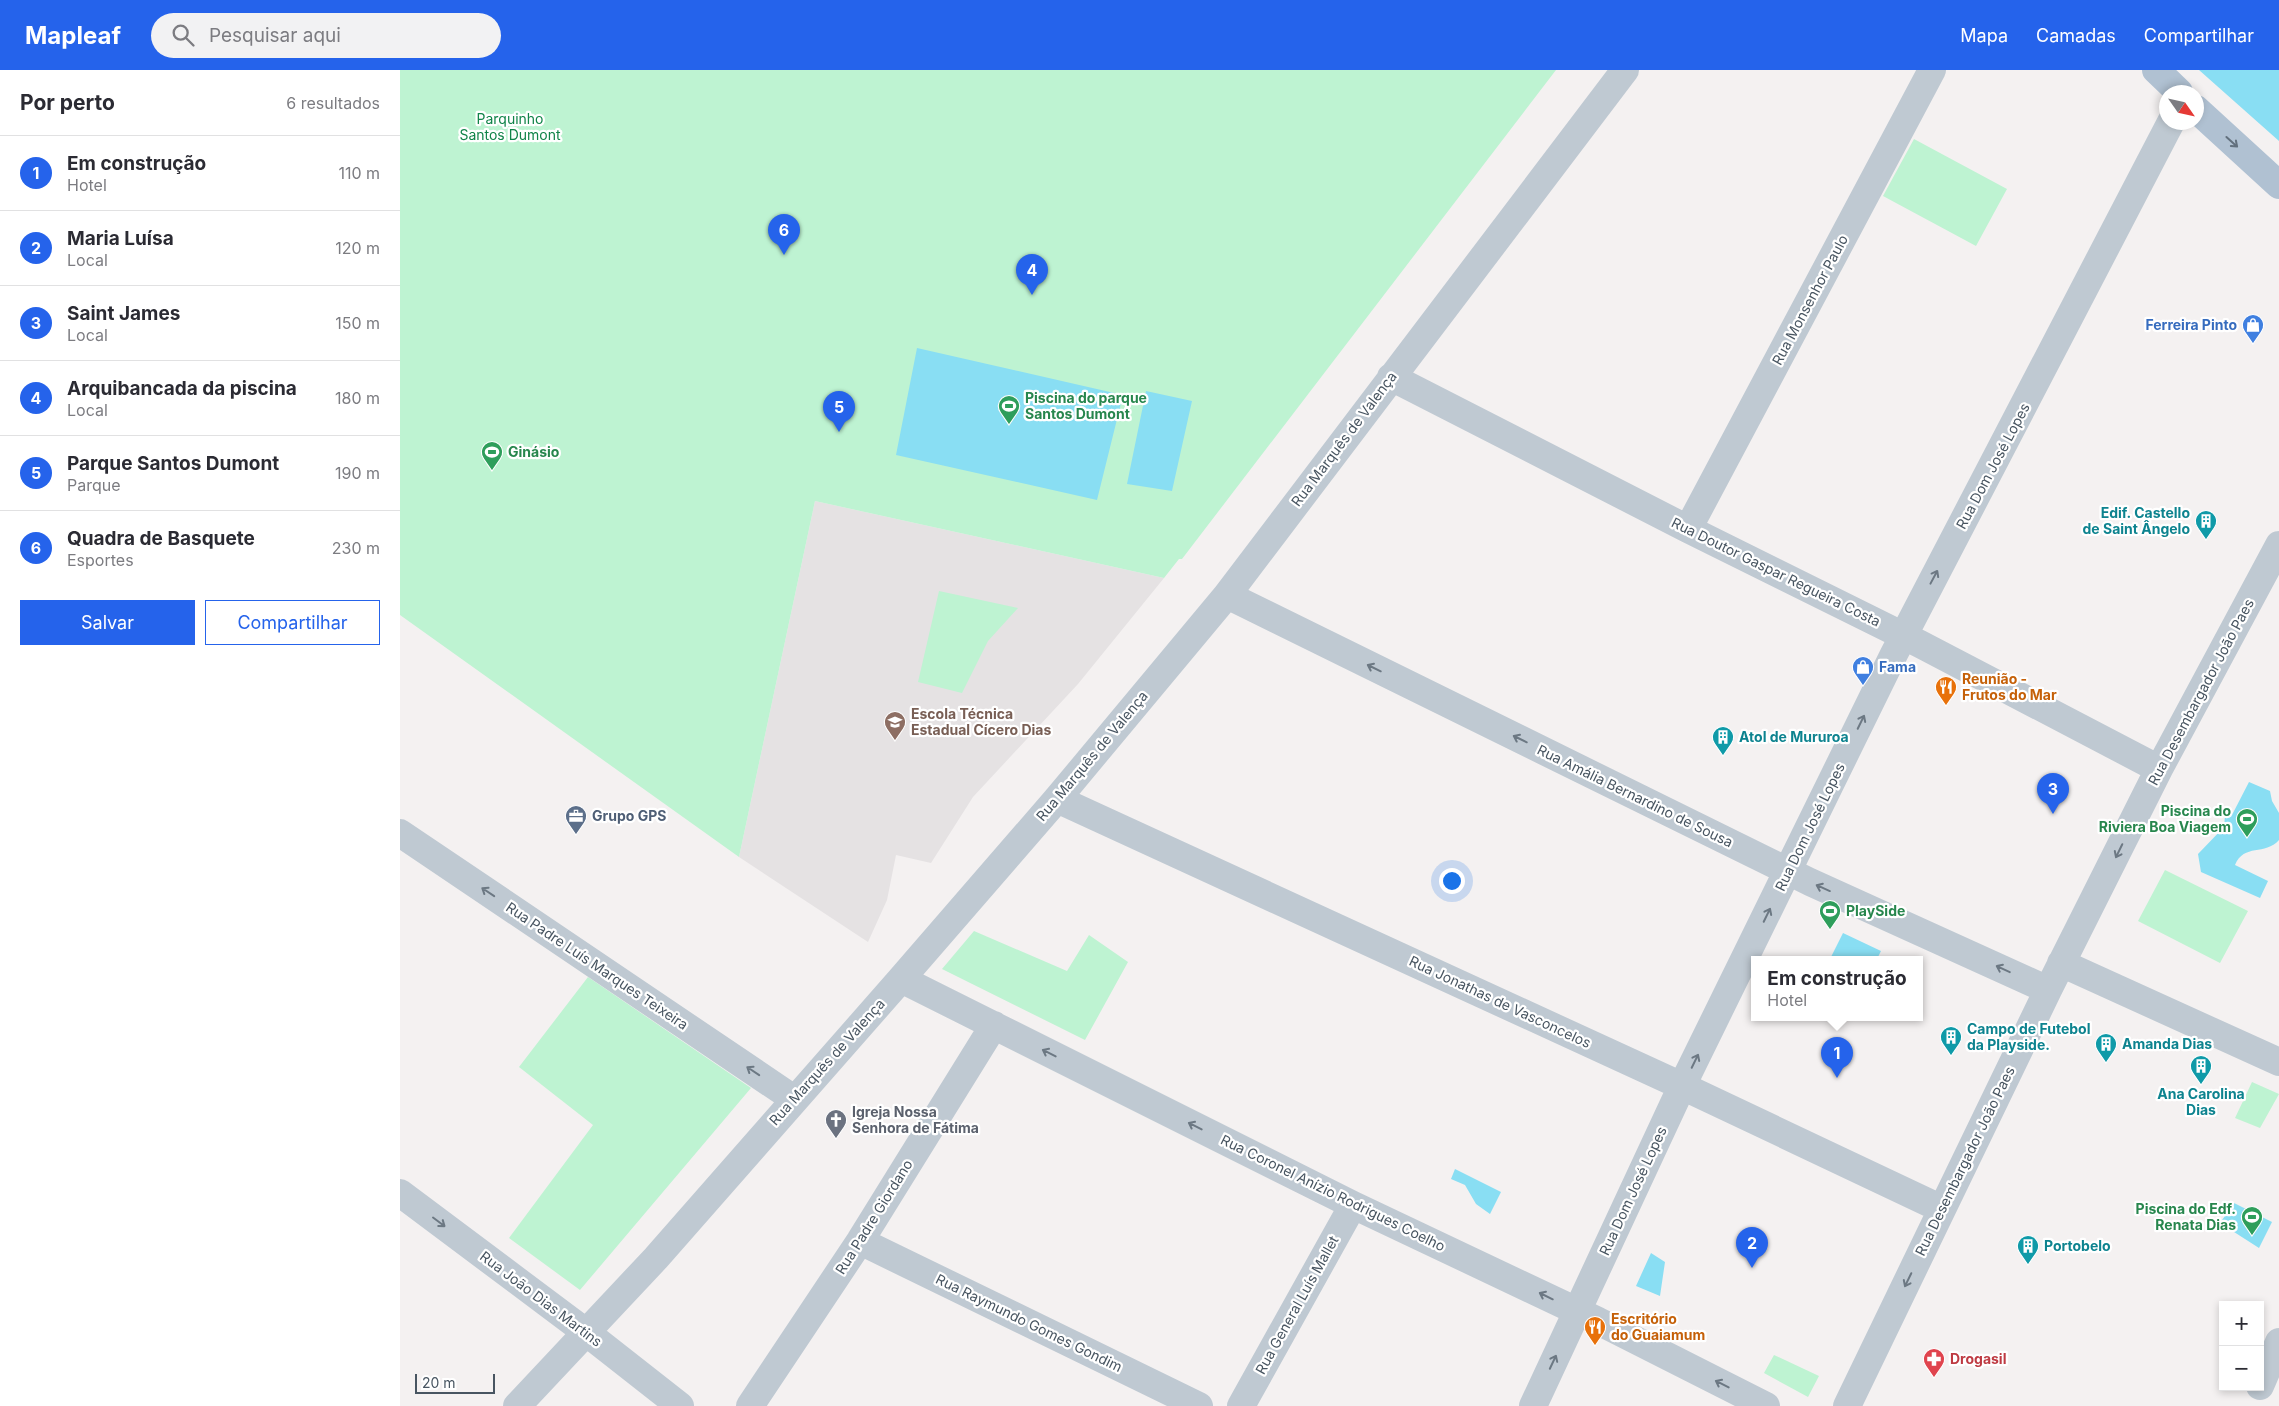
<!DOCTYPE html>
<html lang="pt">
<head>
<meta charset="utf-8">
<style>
	body { margin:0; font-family:Inter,sans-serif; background:#f2f2f3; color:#2b2b33 }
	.controls { position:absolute; right:15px; bottom:15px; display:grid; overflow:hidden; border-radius:0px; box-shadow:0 2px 8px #0003 }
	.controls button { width:45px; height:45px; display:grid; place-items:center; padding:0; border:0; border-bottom:1px solid #e1e1e2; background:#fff; color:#2b2b33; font:25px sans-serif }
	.compass { position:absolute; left:1759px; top:15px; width:45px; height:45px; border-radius:50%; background:#fff; box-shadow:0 2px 8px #0003; rotate:124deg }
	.scale { position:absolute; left:15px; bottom:12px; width:80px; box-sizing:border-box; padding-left:5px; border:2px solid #485561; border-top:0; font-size:14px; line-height:18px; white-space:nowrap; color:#485561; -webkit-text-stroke:4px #fff; paint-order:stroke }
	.you { position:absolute; left:1051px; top:810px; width:18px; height:18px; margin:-12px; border:4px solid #fff; border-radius:50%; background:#1a73e8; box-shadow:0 0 0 8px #1a73e833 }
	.badge { display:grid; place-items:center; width:32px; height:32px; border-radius:50%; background:#2563eb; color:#fff; font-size:16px; font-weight:700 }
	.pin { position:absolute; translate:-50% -41px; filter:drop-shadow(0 1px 2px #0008) }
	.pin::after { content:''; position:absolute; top:26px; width:18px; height:15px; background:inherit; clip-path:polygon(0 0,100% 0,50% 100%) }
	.popup { position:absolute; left:1351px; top:886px; width:172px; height:65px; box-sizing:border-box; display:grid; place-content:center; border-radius:0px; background:#fff; filter:drop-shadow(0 1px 4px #0005); font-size:16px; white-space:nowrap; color:#7c7c81 }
	.popup b { font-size:19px; color:#2b2b33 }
	.popup::after { content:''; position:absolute; left:50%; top:100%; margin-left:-10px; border:10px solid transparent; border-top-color:#fff }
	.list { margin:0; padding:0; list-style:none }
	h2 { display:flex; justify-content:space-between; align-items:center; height:65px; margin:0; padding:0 20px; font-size:21px }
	h2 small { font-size:16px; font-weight:400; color:#7c7c81 }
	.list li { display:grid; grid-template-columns:32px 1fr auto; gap:15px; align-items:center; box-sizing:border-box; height:75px; padding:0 20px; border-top:1px solid #e1e1e2 }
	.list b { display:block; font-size:19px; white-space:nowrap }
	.list p { margin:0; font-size:16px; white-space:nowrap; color:#7c7c81 }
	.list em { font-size:16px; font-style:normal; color:#7c7c81 }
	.actions { display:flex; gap:10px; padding:15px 20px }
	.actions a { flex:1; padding:11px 0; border:1px solid #2563eb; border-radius:0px; text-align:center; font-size:18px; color:#2563eb }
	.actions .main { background:#2563eb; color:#fff }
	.icon { flex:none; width:28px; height:28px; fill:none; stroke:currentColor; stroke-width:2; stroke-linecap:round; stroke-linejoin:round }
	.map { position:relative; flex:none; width:1879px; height:1336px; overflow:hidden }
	header { display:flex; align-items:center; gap:30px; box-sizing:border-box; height:70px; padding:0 25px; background:#2563eb; color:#fff }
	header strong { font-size:24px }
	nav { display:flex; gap:28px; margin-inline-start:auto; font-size:18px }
	.search { width:350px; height:45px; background:#f2f2f3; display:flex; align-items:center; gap:12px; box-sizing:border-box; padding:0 18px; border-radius:28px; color:#7c7c81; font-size:19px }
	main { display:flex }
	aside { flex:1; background:#fff }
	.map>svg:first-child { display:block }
	.education { fill:#e5e2e3 }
	.green { fill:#bef3d2 }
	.water { fill:#89def3 }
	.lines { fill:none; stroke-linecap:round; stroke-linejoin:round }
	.minor { stroke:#bfc9d2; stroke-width:28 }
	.major { stroke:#b0c1d2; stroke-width:28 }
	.oneway { stroke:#62707d }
	.oneway2 { stroke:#6c7883 }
	.labels { text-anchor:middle; stroke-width:4.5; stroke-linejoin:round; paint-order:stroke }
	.park-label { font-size:14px; fill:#118449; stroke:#fff }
	.street-label { font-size:14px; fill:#485561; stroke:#fff }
	.shop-label { font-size:14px; font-weight:bold; fill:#366cbe; stroke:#fff; text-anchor:end }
	.leisure-label { font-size:14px; font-weight:bold; fill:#27864d; stroke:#fff; text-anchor:start }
	.culture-label { font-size:14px; font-weight:bold; fill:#0d838f; stroke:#fff; text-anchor:start }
	.food-label { font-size:14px; font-weight:bold; fill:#c56008; stroke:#fff; text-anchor:start }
	.education-label { font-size:14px; font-weight:bold; fill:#785e54; stroke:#fff; text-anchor:start }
	.service-label { font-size:14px; font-weight:bold; fill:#4e5e75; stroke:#fff; text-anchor:start }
	.worship-label { font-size:14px; font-weight:bold; fill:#5b616d; stroke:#fff; text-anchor:start }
	.health-label { font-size:14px; font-weight:bold; fill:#be3a42; stroke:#fff; text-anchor:start }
</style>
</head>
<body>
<header>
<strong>Mapleaf</strong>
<div class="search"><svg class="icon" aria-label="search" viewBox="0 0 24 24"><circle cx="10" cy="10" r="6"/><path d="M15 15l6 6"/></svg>Pesquisar aqui</div>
<nav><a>Mapa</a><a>Camadas</a><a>Compartilhar</a></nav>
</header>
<main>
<aside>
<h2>Por perto<small>6 resultados</small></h2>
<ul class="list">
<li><span class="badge">1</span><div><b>Em construção</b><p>Hotel</p></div><em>110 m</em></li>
<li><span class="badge">2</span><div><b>Maria Luísa</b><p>Local</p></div><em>120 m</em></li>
<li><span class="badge">3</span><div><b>Saint James</b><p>Local</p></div><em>150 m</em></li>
<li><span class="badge">4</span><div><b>Arquibancada da piscina</b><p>Local</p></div><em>180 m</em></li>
<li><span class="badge">5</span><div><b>Parque Santos Dumont</b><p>Parque</p></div><em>190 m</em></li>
<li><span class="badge">6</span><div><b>Quadra de Basquete</b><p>Esportes</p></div><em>230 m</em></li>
</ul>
<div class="actions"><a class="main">Salvar</a><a>Compartilhar</a></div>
</aside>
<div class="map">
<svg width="1879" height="1336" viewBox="0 0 1879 1336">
	<rect width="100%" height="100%" fill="#f4f1f1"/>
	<path class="education" d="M 415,431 L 764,508 L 678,614 L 573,727 L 531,793 L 496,785 L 487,830 L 468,872 L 339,787 Z"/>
	<path class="green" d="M 0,0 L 1156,0 L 782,489 L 779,489 L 764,508 L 415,431 L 339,787 L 0,545 Z
		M 1514,69 L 1607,119 L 1576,176 L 1483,126 Z
		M 539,521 L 618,538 L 588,571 L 562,623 L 518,612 Z
		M 1765,800 L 1848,841 L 1820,893 L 1738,851 Z
		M 574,861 L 667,901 L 689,865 L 728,892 L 685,970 L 542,899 Z
		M 188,907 L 351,1018 L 180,1220 L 109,1168 L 193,1055 L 119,997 Z
		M 1852,1012 L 1879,1024 L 1860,1058 L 1835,1048 Z
		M 1374,1285 L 1419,1306 L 1408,1327 L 1364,1303 Z"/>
	<path class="water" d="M 1799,0 L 1879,0 L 1879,71 Z
		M 517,278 L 723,325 L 697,430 L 496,385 Z
		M 746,321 L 792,331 L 772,421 L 727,414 Z
		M 1849,712 L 1870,721 L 1872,731 L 1879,743 L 1879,770 C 1865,786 1844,773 1835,795 L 1868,811 L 1860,828 L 1801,802 L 1798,784 L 1824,757 L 1825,746 L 1833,743 Z
		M 1443,863 L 1481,881 L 1477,889 L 1430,889 Z
		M 1055,1099 L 1101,1122 L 1090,1144 L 1076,1134 L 1065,1115 L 1051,1109 Z
		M 1834,1133 L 1872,1152 L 1859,1178 L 1820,1153 Z
		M 1251,1183 L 1265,1192 L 1260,1226 L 1236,1216 Z"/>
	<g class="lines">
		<path class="minor" d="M 991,307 L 1288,459 L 1520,574 L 1759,699
			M 1288,459 L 1532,0
			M 827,525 L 1410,812 L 1648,920
			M 657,729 L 1282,1016 L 1542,1139
			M 0,763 L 394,1029
			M 1661,893 L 1879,992
			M 501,909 L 953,1135 L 1198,1251 L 1366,1336
			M 0,1123 L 187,1263 L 280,1336
			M 460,1171 L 799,1336
			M 1860,1316 L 1879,1272
			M 117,1336 L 256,1188 L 501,909 L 657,729 L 827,525 L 1225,0
			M 350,1336 L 460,1171 L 594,955
			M 841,1336 L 953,1135
			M 1133,1336 L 1282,1016 L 1494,584 L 1771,52
			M 1447,1336 L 1648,920 L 1759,699 L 1879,475"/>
		<path class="major" d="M 1756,0 L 1779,22
			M 1796,39 L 1879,115"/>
	</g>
	<defs><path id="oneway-shaft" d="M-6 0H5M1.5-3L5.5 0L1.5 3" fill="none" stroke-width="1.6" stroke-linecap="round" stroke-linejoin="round" transform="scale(1.25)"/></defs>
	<use class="oneway" href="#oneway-shaft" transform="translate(1832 72) rotate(42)"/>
	<g class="oneway2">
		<use href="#oneway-shaft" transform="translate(1534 507) rotate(-62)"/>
		<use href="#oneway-shaft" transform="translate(974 598) rotate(-154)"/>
		<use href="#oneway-shaft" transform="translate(1461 652) rotate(-64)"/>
		<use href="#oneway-shaft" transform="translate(1120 669) rotate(-154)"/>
		<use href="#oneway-shaft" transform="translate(1719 781) rotate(116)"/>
		<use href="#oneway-shaft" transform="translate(1423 818) rotate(-156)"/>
		<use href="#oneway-shaft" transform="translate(88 822) rotate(-146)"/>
		<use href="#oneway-shaft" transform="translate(1367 845) rotate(-64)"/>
		<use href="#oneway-shaft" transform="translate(1603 899) rotate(-155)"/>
		<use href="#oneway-shaft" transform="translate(649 983) rotate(-153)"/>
		<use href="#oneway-shaft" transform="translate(1295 991) rotate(-64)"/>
		<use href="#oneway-shaft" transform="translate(353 1001) rotate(-146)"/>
		<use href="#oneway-shaft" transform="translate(795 1056) rotate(-153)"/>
		<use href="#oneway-shaft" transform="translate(39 1152) rotate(37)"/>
		<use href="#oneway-shaft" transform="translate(1508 1210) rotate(116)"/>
		<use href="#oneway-shaft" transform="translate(1146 1226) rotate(-154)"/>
		<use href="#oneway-shaft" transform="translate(1153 1292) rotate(-65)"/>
		<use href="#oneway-shaft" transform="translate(1322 1314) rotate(-153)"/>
	</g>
	<defs>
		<g id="shop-pin" transform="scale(1.125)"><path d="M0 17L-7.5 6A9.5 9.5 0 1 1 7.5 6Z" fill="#3f7fe0" stroke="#fff"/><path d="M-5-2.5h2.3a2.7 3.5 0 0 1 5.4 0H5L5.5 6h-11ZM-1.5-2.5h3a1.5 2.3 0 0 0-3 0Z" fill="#fff"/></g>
		<g id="stadium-pin" transform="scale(1.125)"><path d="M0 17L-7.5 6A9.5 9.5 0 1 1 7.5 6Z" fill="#2e9e5b" stroke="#fff"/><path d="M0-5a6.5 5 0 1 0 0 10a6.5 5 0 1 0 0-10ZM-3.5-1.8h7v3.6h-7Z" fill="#fff"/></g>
		<g id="building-pin" transform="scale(1.125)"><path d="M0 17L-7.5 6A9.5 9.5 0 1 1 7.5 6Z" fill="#0f9aa8" stroke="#fff"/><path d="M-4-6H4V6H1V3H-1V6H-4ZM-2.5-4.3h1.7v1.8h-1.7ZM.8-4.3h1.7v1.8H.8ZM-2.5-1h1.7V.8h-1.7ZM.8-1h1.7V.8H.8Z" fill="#fff"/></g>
		<g id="restaurant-pin" transform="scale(1.125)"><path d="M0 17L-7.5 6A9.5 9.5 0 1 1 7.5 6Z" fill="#e8710a" stroke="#fff"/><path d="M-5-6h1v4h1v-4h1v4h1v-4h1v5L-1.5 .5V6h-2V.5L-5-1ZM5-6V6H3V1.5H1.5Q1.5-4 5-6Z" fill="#fff"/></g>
		<g id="school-pin" transform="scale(1.125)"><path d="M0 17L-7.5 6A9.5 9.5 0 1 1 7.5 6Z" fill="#8d6e63" stroke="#fff"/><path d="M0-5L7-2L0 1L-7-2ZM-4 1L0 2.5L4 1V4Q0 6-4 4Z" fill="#fff"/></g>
		<g id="office-pin" transform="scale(1.125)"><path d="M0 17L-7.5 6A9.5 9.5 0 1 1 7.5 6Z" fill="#5c6f8a" stroke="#fff"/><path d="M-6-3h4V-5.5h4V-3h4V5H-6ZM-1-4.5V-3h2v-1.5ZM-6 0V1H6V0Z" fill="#fff"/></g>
		<g id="church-pin" transform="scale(1.125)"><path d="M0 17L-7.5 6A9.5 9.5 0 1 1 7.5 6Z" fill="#6b7280" stroke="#fff"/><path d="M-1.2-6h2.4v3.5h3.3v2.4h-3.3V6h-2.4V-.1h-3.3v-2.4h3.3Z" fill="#fff"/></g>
		<g id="pharmacy-pin" transform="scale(1.125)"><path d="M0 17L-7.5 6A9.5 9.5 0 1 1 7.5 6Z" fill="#e0444e" stroke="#fff"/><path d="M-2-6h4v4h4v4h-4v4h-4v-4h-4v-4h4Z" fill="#fff"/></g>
	</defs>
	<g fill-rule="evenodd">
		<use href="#shop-pin" x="1853" y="255"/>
		<use href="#stadium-pin" x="609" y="336"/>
		<use href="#stadium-pin" x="92" y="382"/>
		<use href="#building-pin" x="1806" y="451"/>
		<use href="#shop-pin" x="1463" y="597"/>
		<use href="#restaurant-pin" x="1546" y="617"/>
		<use href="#school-pin" x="495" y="652"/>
		<use href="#building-pin" x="1323" y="667"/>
		<use href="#office-pin" x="176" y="746"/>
		<use href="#stadium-pin" x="1847" y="749"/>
		<use href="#stadium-pin" x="1430" y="841"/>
		<use href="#building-pin" x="1551" y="967"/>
		<use href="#building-pin" x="1706" y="974"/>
		<use href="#building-pin" x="1801" y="996"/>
		<use href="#church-pin" x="436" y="1050"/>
		<use href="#stadium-pin" x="1852" y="1147"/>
		<use href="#building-pin" x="1628" y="1176"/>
		<use href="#restaurant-pin" x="1195" y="1257"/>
		<use href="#pharmacy-pin" x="1534" y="1289"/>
	</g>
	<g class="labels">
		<g class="park-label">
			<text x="110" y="54">Parquinho<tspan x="110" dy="16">Santos Dumont</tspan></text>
		</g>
		<g class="street-label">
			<text transform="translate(1410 230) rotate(-62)" y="5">Rua Monsenhor Paulo</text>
			<text transform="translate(944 369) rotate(-53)" y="5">Rua Marquês de Valença</text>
			<text transform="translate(1593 396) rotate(-62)" y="5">Rua Dom José Lopes</text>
			<text transform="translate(1376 502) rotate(26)" y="5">Rua Doutor Gaspar Regueira Costa</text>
			<text transform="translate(1801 622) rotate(-62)" y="5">Rua Desembargador João Paes</text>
			<text transform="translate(692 686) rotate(-50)" y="5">Rua Marquês de Valença</text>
			<text transform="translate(1235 726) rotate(26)" y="5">Rua Amália Bernardino de Sousa</text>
			<text transform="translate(1410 757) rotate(-64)" y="5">Rua Dom José Lopes</text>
			<text transform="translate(197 896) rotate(34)" y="5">Rua Padre Luís Marques Teixeira</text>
			<text transform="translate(1100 932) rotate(25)" y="5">Rua Jonathas de Vasconcelos</text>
			<text transform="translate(427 992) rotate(-48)" y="5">Rua Marquês de Valença</text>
			<text transform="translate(1565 1091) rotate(-64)" y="5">Rua Desembargador João Paes</text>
			<text transform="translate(1233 1121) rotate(-65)" y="5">Rua Dom José Lopes</text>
			<text transform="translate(933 1123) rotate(26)" y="5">Rua Coronel Anízio Rodrigues Coelho</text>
			<text transform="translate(474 1147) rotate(-58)" y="5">Rua Padre Giordano</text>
			<text transform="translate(141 1229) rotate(37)" y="5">Rua João Dias Martins</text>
			<text transform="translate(897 1235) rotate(-61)" y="5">Rua General Luís Mallet</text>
			<text transform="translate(629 1253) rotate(26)" y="5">Rua Raymundo Gomes Gondim</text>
		</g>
		<g class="shop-label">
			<text x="1837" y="260">Ferreira Pinto</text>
			<text x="1479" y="602" text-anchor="start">Fama</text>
		</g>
		<g class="leisure-label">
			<text x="625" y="333">Piscina do parque<tspan x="625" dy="16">Santos Dumont</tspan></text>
			<text x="108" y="387">Ginásio</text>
			<text x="1831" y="746" text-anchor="end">Piscina do<tspan x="1831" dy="16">Riviera Boa Viagem</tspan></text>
			<text x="1446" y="846">PlaySide</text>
			<text x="1836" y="1144" text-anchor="end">Piscina do Edf.<tspan x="1836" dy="16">Renata Dias</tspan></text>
		</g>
		<g class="culture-label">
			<text x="1790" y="448" text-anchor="end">Edif. Castello<tspan x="1790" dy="16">de Saint Ângelo</tspan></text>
			<text x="1339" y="672">Atol de Mururoa</text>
			<text x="1567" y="964">Campo de Futebol<tspan x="1567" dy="16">da Playside.</tspan></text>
			<text x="1722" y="979">Amanda Dias</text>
			<text x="1801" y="1029" text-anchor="middle">Ana Carolina<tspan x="1801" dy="16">Dias</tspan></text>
			<text x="1644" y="1181">Portobelo</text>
		</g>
		<g class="food-label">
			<text x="1562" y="614">Reunião -<tspan x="1562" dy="16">Frutos do Mar</tspan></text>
			<text x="1211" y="1254">Escritório<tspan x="1211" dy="16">do Guaiamum</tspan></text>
		</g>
		<g class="education-label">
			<text x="511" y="649">Escola Técnica<tspan x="511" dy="16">Estadual Cícero Dias</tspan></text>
		</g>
		<g class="service-label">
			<text x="192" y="751">Grupo GPS</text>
		</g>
		<g class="worship-label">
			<text x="452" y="1047">Igreja Nossa<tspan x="452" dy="16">Senhora de Fátima</tspan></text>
		</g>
		<g class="health-label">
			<text x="1550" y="1294">Drogasil</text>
		</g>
	</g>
</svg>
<div class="controls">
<button>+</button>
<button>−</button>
</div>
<svg class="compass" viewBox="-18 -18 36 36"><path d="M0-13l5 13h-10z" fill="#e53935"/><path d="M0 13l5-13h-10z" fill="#7c7c81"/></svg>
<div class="scale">20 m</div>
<div class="you"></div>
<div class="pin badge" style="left:1437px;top:1008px">1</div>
<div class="popup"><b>Em construção</b>Hotel</div>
<div class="pin badge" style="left:1352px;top:1198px">2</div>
<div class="pin badge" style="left:1653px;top:744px">3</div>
<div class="pin badge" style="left:632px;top:225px">4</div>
<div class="pin badge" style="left:439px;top:362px">5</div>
<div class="pin badge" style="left:384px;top:185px">6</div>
</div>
</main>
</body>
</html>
